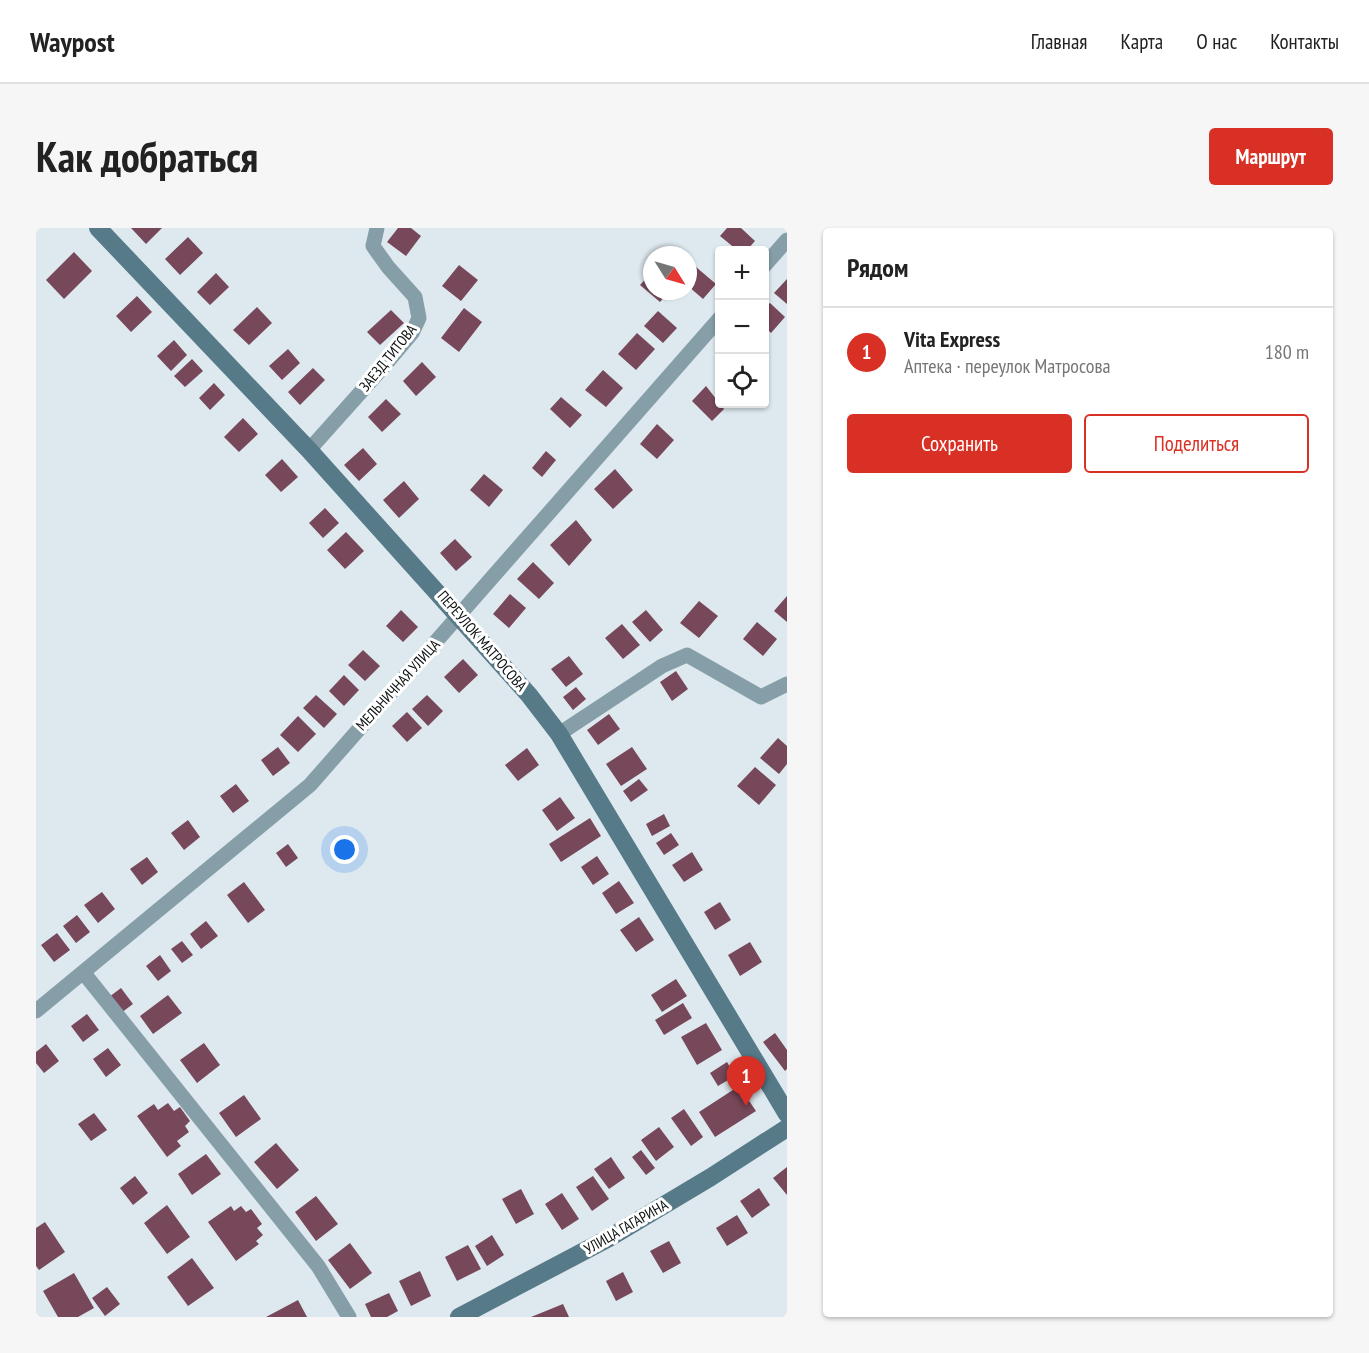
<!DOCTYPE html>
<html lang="ru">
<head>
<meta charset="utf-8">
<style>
	body { margin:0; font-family:"PT Sans Narrow",sans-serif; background:#f6f6f6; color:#222 }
	.controls { position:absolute; right:18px; top:18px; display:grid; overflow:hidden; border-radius:6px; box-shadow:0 2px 4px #0004 }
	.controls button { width:54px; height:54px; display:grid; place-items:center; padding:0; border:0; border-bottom:2px solid #e0e0e0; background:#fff; color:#222; font:30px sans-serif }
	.compass { position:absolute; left:607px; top:18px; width:54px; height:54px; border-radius:50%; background:#fff; box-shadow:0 2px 4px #0004; rotate:127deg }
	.you { position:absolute; left:309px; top:622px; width:21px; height:21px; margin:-15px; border:4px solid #fff; border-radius:50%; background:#1a73e8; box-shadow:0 0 0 9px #1a73e833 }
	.badge { display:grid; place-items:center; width:39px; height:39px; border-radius:50%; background:#d93025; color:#fff; font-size:20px; font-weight:700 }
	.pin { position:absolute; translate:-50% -50px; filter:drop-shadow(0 2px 3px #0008) }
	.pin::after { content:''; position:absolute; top:32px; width:21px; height:18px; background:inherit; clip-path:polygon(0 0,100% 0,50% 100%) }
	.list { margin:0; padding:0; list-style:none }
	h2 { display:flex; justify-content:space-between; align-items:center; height:78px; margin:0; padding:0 24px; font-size:26px }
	h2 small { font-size:20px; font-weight:400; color:#767676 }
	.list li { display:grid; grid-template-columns:39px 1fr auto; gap:18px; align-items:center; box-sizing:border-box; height:90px; padding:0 24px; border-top:2px solid #e0e0e0 }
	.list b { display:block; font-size:22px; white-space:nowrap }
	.list p { margin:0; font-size:20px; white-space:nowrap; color:#767676 }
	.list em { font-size:20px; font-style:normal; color:#767676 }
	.actions { display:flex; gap:12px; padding:18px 24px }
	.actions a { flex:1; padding:14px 0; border:2px solid #d93025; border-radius:6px; text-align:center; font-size:21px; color:#d93025 }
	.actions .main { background:#d93025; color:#fff }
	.icon { flex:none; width:33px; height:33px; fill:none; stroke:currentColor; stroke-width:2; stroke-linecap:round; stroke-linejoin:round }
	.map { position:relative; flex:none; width:751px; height:1089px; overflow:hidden; border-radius:6px }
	header { display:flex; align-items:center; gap:36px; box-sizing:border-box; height:84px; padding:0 30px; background:#fff; border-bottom:2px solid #e0e0e0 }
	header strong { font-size:28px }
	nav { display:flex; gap:33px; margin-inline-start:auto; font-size:21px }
	.intro { display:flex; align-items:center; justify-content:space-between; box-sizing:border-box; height:144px; padding:0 36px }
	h1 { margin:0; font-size:42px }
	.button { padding:15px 27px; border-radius:6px; background:#d93025; color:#fff; font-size:21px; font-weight:700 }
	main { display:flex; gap:36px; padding:0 36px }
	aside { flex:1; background:#fff; border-radius:6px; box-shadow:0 2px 4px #0004 }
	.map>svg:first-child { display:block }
	.building { fill:#77485a }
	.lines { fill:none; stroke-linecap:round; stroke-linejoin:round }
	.street { stroke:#869ea8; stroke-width:15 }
	.secondary { stroke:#577a89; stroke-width:18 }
	.labels { text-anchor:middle; stroke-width:6; stroke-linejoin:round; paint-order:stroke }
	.street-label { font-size:15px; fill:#0b0f10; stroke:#fff }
</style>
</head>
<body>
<header>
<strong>Waypost</strong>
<nav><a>Главная</a><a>Карта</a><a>О нас</a><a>Контакты</a></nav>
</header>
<div class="intro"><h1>Как добраться</h1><a class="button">Маршрут</a></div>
<main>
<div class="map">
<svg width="751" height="1089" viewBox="0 0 751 1089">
	<rect width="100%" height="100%" fill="#dde9ef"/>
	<path class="building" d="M 95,0 L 126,0 L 110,16 Z
		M 362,0 L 375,0 L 385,8 L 370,28 L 351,14 Z
		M 691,0 L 705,0 L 719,13 L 711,22 L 701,22 L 684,8 Z
		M 152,9 L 167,25 L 144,47 L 129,31 Z
		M 38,24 L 56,43 L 28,71 L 10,52 Z
		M 653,33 L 680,56 L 667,71 L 652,58 Z
		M 423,37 L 442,52 L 425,73 L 406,58 Z
		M 616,44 L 616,63 L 633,63 L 624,74 L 604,57 Z
		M 180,45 L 193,59 L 174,77 L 161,64 Z
		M 751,51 L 751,76 L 738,65 Z
		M 101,68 L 116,84 L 95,104 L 80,88 Z
		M 734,75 L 749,89 L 735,105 L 728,98 L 728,80 Z
		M 221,79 L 236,95 L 213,117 L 197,102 Z
		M 428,80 L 446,94 L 423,124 L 405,110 Z
		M 355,82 L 368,95 L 344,117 L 331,104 Z
		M 622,83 L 641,100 L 627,115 L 608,98 Z
		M 601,105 L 619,121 L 600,142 L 582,126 Z
		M 138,112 L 151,127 L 135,143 L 121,128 Z
		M 252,121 L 264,135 L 246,152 L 233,138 Z
		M 156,131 L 167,143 L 149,159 L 138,148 Z
		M 386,134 L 400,149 L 380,168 L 367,153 Z
		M 277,140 L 289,152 L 264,177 L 252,164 Z
		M 567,142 L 587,160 L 570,179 L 549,162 Z
		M 178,155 L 189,167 L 174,182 L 163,170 Z
		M 670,158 L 688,181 L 676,193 L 656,173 Z
		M 525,169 L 546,187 L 534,200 L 514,181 Z
		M 350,171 L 365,186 L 346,204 L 332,189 Z
		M 207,190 L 222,206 L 203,224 L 188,209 Z
		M 621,196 L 638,212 L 621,231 L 604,216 Z
		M 327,220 L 341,236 L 323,253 L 308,237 Z
		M 510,223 L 520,232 L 506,249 L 496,240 Z
		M 246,231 L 262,249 L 245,264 L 229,247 Z
		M 579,241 L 597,262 L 577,281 L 558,261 Z
		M 448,246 L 467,262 L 453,279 L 434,262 Z
		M 368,253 L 383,271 L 363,290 L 347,272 Z
		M 289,280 L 303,295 L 287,310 L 273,295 Z
		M 540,292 L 556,312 L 533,338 L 514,317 Z
		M 310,304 L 328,323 L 309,341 L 291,322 Z
		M 419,311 L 436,329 L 420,343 L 404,325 Z
		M 497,334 L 518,355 L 503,371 L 481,351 Z
		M 474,366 L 490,380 L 473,400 L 457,386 Z
		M 751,368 L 751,394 L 738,383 Z
		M 663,373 L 682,388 L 663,410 L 644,395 Z
		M 365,382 L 382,399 L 367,414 L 350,398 Z
		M 610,382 L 627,402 L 614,414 L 596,394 Z
		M 721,394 L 741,411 L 727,428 L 707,411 Z
		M 586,396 L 604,417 L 587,431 L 569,410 Z
		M 327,422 L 344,438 L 329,453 L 312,437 Z
		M 533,428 L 547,446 L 530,459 L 515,441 Z
		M 427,431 L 442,447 L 423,465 L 408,449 Z
		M 640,443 L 652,461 L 636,473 L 624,454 Z
		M 308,447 L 323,462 L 308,478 L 293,463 Z
		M 540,459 L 550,471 L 537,482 L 527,469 Z
		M 280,467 L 301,486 L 288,500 L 267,480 Z
		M 391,467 L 407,483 L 392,498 L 376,481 Z
		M 371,484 L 386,500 L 371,514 L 356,498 Z
		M 573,486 L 584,501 L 562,517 L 551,502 Z
		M 262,488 L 280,506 L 262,524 L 244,507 Z
		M 742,510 L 751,518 L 751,536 L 743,546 L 724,530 Z
		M 242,519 L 254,535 L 237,548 L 225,532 Z
		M 596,519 L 611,541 L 585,558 L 570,536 Z
		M 491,520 L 503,537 L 482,553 L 469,537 Z
		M 719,539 L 740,557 L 723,577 L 701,558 Z
		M 603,551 L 612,562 L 595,574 L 587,563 Z
		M 200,556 L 213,573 L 197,585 L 184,568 Z
		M 524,569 L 539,590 L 521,603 L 506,582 Z
		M 628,586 L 634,598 L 616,608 L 610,596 Z
		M 554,590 L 565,608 L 525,634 L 513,616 Z
		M 152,592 L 164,609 L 148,622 L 135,605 Z
		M 635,605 L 643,617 L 628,627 L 620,615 Z
		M 252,616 L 262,630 L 250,639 L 240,625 Z
		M 656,624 L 667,642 L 648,654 L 636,637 Z
		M 561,628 L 573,646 L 557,657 L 545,639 Z
		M 111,629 L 122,644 L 106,657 L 94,641 Z
		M 583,653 L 598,675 L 580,686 L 566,665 Z
		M 208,654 L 229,682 L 212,695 L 191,667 Z
		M 66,664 L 79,681 L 62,695 L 48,677 Z
		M 684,674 L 695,692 L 679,702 L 668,684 Z
		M 41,687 L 54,704 L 40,715 L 27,698 Z
		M 603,689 L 618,712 L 600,724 L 584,702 Z
		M 170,693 L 182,708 L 165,721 L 154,706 Z
		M 21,705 L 34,722 L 18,734 L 5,717 Z
		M 146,713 L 157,727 L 146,735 L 135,721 Z
		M 714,714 L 726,734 L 704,748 L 692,727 Z
		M 124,727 L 135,743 L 122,753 L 110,738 Z
		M 640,751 L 651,768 L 626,784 L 615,767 Z
		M 85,760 L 97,776 L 85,785 L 73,769 Z
		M 132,767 L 146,785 L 117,806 L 104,788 Z
		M 647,775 L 656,790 L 628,807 L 619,792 Z
		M 51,786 L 63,802 L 47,814 L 35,798 Z
		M 670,795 L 686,822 L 661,837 L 645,809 Z
		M 739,805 L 751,822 L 751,841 L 749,843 L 727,814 Z
		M 168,815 L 184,837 L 161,855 L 144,832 Z
		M 10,816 L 23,833 L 8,845 L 0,835 L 0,824 Z
		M 72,820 L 85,837 L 70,849 L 57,831 Z
		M 691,834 L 699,848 L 682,858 L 674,845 Z
		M 703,858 L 720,883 L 679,909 L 663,884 Z
		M 208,867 L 225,891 L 200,909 L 183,885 Z
		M 132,875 L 138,883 L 144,879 L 154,893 L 149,898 L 153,904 L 141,913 L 145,918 L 131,929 L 101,888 L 118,876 L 122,882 Z
		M 648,881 L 667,909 L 655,918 L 635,890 Z
		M 58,885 L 71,902 L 55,913 L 42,896 Z
		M 623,899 L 638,919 L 620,933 L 605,912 Z
		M 240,915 L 263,942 L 241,961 L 218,934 Z
		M 605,922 L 619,940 L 610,947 L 596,929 Z
		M 170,926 L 185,946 L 156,967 L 142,946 Z
		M 575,929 L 589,950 L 573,961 L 558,941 Z
		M 751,939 L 751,967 L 737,950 Z
		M 99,948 L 112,965 L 97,977 L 84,960 Z
		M 557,948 L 573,971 L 556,983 L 540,959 Z
		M 723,960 L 734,977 L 716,990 L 704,973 Z
		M 485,961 L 498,986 L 480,996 L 466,971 Z
		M 526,965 L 543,991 L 526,1002 L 509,976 Z
		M 280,968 L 302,996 L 280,1013 L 259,984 Z
		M 131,977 L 154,1009 L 131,1026 L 108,995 Z
		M 195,978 L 198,983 L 205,978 L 210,984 L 215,981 L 226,996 L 221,1000 L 227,1007 L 220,1013 L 223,1016 L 200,1033 L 172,994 Z
		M 701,987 L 712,1005 L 691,1018 L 680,1000 Z
		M 9,994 L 29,1024 L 3,1042 L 0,1038 L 0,1000 Z
		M 456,1007 L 468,1027 L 451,1038 L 439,1018 Z
		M 633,1013 L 645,1035 L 627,1045 L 614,1023 Z
		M 314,1015 L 336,1045 L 314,1061 L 292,1032 Z
		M 432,1017 L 445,1041 L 421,1053 L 409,1029 Z
		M 156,1030 L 178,1060 L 152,1078 L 131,1049 Z
		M 384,1043 L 395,1068 L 375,1078 L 363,1053 Z
		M 587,1044 L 597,1064 L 580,1073 L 570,1053 Z
		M 38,1045 L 58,1080 L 42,1089 L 22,1089 L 7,1063 Z
		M 71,1059 L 84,1076 L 69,1088 L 56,1070 Z
		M 353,1065 L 362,1083 L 351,1089 L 335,1089 L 329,1076 Z
		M 262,1072 L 271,1089 L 230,1089 Z
		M 527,1076 L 533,1089 L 495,1089 Z"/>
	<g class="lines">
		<path class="street" d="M 728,38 L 751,12
			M 273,222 L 349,137 L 376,105 L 383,90 L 379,69 L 352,39 L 337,18 L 341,0
			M 523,506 L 626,438 L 651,427 L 725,469 L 751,456
			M 47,744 L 282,1038 L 313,1089
			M 0,783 L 274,557 L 684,90"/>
		<path class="secondary" d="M 62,0 L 273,222 L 493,467 L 523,506 L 751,886
			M 423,1089 L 573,1010 L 675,949 L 751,900"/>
	</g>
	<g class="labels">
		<g class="street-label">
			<text transform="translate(352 130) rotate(-51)" y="5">ЗАЕЗД ТИТОВА</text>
			<text transform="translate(446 413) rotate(49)" y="5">ПЕРЕУЛОК МАТРОСОВА</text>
			<text transform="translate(362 457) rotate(-48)" y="5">МЕЛЬНИЧНАЯ УЛИЦА</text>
			<text transform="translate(590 999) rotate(-30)" y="5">УЛИЦА ГАГАРИНА</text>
		</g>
	</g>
</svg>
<div class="controls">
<button>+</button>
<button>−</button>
<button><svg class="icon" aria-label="locate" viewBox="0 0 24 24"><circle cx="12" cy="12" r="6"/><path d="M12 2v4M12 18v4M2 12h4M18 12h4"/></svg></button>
</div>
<svg class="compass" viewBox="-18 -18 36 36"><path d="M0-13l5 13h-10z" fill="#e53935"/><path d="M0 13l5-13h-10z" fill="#767676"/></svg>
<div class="you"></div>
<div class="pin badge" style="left:710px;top:878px">1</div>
</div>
<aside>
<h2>Рядом<small></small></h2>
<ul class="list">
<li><span class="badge">1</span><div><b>Vita Express</b><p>Аптека · переулок Матросова</p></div><em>180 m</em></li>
</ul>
<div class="actions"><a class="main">Сохранить</a><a>Поделиться</a></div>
</aside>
</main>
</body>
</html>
